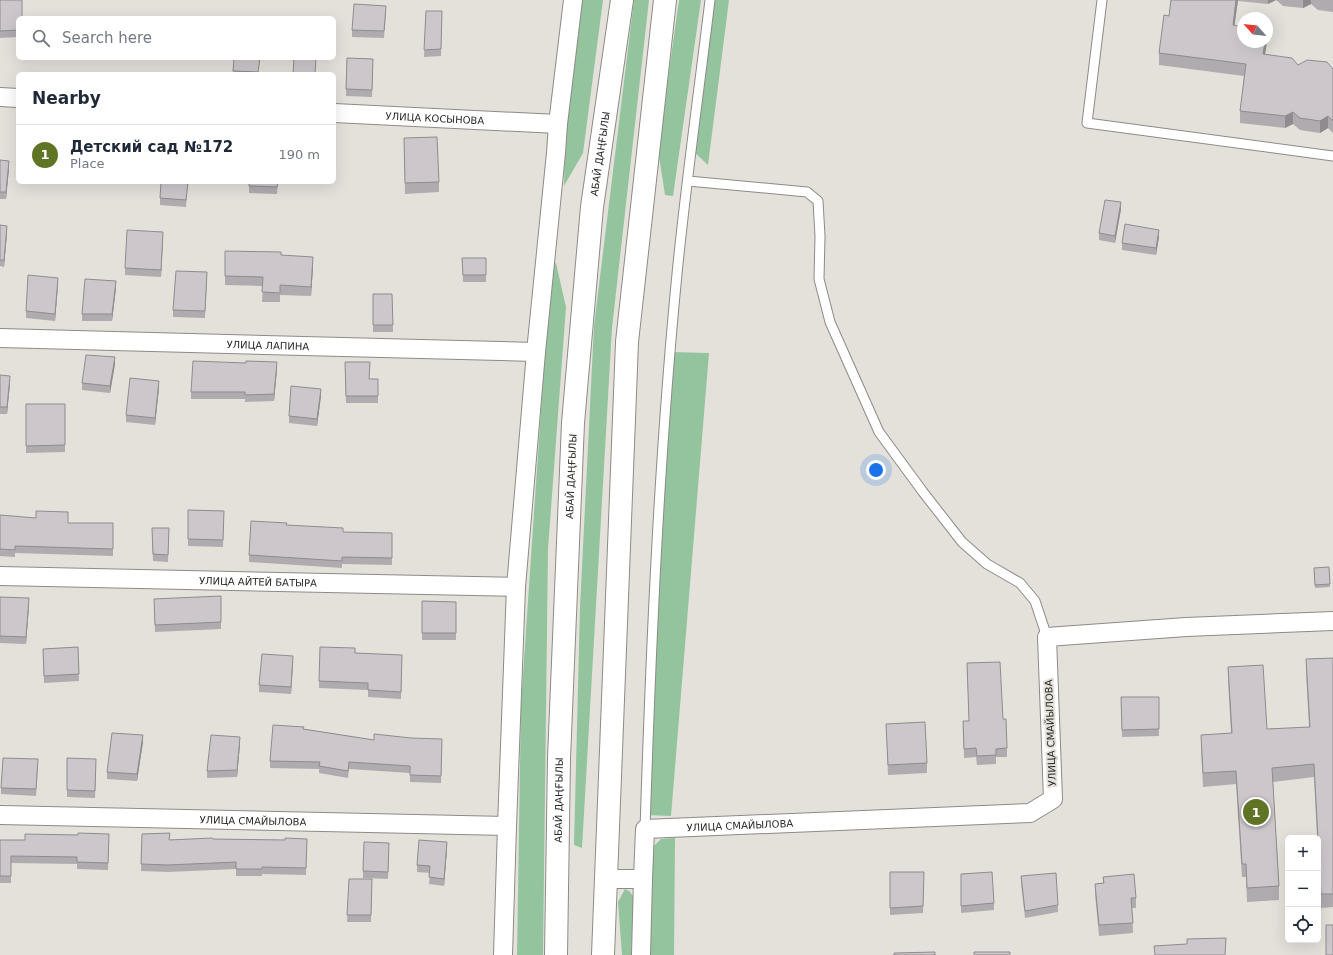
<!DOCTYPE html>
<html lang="en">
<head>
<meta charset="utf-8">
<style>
	body { margin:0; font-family:"DejaVu Sans",sans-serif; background:#f2f2f3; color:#1f2937 }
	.controls { position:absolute; right:12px; bottom:12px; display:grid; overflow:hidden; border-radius:6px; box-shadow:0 4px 16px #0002 }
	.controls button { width:36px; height:36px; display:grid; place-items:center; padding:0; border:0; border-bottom:1px solid #e0e1e3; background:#fff; color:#1f2937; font:20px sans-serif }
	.compass { position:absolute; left:1237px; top:12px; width:36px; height:36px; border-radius:50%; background:#fff; box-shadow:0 4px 16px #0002; rotate:297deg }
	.you { position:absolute; left:876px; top:470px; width:14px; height:14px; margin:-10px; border:3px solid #fff; border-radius:50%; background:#1a73e8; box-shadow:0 0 0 6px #1a73e833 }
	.badge { display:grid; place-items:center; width:26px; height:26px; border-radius:50%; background:#5f7525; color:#fff; font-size:13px; font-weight:700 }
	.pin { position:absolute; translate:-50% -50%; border:2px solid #fff; box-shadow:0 1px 4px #0006 }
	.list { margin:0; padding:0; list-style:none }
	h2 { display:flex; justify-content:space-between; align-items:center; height:52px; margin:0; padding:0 16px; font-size:17px }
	h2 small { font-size:13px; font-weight:400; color:#747a83 }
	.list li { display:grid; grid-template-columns:26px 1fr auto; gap:12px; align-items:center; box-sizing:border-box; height:60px; padding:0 16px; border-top:1px solid #e0e1e3 }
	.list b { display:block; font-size:15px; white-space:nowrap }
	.list p { margin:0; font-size:13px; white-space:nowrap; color:#747a83 }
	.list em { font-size:13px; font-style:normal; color:#747a83 }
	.icon { flex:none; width:22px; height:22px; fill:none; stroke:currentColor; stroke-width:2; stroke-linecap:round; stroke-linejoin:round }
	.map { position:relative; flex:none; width:1333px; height:955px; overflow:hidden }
	.search { position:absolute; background:#fff; box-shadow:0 4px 16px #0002; left:16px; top:16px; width:320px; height:44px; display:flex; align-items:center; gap:10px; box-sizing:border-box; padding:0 14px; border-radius:6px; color:#747a83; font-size:15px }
	.panel { position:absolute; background:#fff; box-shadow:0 4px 16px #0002; left:16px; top:72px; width:320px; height:112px; border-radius:6px }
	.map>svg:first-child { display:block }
	.green { fill:#93c49e }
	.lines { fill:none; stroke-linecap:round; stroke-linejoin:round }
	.service-casing { stroke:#8e8b86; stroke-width:11 }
	.minor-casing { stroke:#8e8b86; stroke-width:20 }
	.secondary-casing { stroke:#8e8b86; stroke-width:24 }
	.service { stroke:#fff; stroke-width:9 }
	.minor { stroke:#fff; stroke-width:18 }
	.secondary { stroke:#fff; stroke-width:22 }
	.wall { fill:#b0abaf }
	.shaded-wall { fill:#908b8f }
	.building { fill:#cdc7cc; stroke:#908b8f }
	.labels { text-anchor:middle; stroke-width:4; stroke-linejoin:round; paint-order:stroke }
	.street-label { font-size:10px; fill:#2a2926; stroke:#e4e1db }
</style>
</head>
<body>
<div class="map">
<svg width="1333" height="955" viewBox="0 0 1333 955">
	<rect width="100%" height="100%" fill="#e4e1db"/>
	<path class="green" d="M 582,0 L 603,0 L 583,153 L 564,186 L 565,126 Z
		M 634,0 L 649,0 L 612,328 L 582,848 L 574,845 L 580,607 L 594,326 Z
		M 679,0 L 701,0 L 673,196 L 665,195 L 658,150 Z
		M 710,0 L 729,0 L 708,165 L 692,150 Z
		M 551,263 L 556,263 L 566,307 L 548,549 L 543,955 L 517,955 L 521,704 Z
		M 671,352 L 709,353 L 671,816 L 646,815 Z
		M 675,838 L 674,955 L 649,955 L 653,847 L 661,839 Z
		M 625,889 L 629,891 L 634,897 L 631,955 L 622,955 L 618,902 Z"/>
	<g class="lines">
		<g class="service-casing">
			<path id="service" d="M 1102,0 L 1087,123 L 1333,156
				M 688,181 L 807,192 L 818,201 L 820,236 L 819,279 L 830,322 L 879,432 L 923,492 L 962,542 L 987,564 L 1020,583 L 1035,601 L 1047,637
				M 645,829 C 651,644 659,458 677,274 C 686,182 699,91 710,0"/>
		</g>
		<g class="minor-casing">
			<g id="minor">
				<path d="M 0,97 L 18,98"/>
				<path id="s1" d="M 334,113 L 558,124"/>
				<path id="s2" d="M 0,338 L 536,352"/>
				<path id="s3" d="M 0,576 L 516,587"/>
				<path id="s4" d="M 0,815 L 507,826"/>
				<path d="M 605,879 L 643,879 L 641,955"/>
				<path id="s5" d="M 643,879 L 645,829 L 1030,813 L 1053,799 L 1047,637 L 1186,627 L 1333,621"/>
				<path d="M 503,955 L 507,826 L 516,587 L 536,352 L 556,153 L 558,124 L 573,0"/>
			</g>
		</g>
		<g class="secondary-casing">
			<g id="secondary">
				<path id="s6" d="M 556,955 L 559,758 L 573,423 L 592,207 L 622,0"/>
				<path d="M 603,955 L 627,342 L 665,0"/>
			</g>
		</g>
		<use href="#service" class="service"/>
		<use href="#minor" class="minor"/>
		<use href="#secondary" class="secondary"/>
	</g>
	<path class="wall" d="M 0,0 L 18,18 L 18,37 L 0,38 Z
		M 1171,0 L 1276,0 L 1268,4 L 1238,1 L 1234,25 L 1267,42 L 1265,54 L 1298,65 L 1333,69 L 1333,133 L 1328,128 L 1320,133 L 1300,130 L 1293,124 L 1285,128 L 1240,123 L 1240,111 L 1244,76 L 1159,65 L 1159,53 L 1169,16 Z
		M 1276,0 L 1333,0 L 1333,12 L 1318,10 L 1311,4 L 1303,8 L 1283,6 Z
		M 426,11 L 442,11 L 441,56 L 424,57 Z
		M 386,13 L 384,38 L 352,37 L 352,30 Z
		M 234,58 L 260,58 L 258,74 L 233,74 Z
		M 347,58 L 373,59 L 372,97 L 346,96 Z
		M 404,138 L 439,182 L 439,192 L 405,194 Z
		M 0,160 L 9,168 L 6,199 L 0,199 Z
		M 188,182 L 186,207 L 160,205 L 160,198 Z
		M 217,182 L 278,182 L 277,194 L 249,193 L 249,183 Z
		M 1121,209 L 1115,243 L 1099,240 L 1099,233 Z
		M 0,225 L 7,233 L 4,267 L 0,266 Z
		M 1159,237 L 1156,255 L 1122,250 L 1122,243 Z
		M 163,239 L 161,277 L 125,275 L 125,268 Z
		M 225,251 L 281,255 L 313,267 L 311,296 L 280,295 L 280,302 L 262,302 L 263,286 L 225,285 Z
		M 462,258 L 486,258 L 486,282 L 463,282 Z
		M 207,279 L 205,318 L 173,317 L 173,310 Z
		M 58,285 L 55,321 L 26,318 L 26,311 Z
		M 116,288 L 112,321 L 82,321 L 82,314 Z
		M 373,294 L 392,294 L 393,332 L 373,332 Z
		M 345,362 L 370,379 L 378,379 L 378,403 L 346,403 Z
		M 115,364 L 110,393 L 82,390 L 82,383 Z
		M 277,369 L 274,401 L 245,402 L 245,399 L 191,399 L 191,392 Z
		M 0,375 L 10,383 L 7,414 L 0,414 Z
		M 159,388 L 155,425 L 126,422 L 126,415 Z
		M 321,396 L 317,426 L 289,423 L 289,416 Z
		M 26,404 L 65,404 L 65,452 L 26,453 Z
		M 188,510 L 224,511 L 223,547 L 188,546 Z
		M 0,515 L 68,523 L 113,523 L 113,556 L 15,553 L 15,557 L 0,556 Z
		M 287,525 L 343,532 L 392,533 L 392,565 L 342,564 L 342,568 L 249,562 L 249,555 Z
		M 169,528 L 168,562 L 153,561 L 152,535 Z
		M 1329,567 L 1330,587 L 1315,588 L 1314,571 Z
		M 221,596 L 221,629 L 155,632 L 154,606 Z
		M 0,597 L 29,605 L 26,644 L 0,643 Z
		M 422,601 L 456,602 L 456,640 L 422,640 Z
		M 78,647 L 79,681 L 44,683 L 43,649 Z
		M 355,653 L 402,655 L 401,699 L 368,697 L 368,690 L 319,688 L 319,681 Z
		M 1333,658 L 1333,907 L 1321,908 L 1318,851 L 1318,838 L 1317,838 L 1314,777 L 1273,782 L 1279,886 L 1279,900 L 1247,902 L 1246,877 L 1242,877 L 1236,784 L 1203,787 L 1201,748 L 1201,735 L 1231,733 L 1228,681 L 1228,667 L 1267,729 L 1309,727 L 1306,673 L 1306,659 Z
		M 293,663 L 291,694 L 259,692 L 259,685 Z
		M 967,663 L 1003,719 L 1007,748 L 1007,757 L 996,757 L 996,764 L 977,765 L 976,757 L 964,758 L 963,721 L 969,721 Z
		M 1159,697 L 1159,736 L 1122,737 L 1121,704 Z
		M 886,724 L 927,763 L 927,773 L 888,775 Z
		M 304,729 L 374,740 L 442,746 L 441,783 L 410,782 L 410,773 L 349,769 L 348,778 L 319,773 L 319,769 L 270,768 L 270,761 Z
		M 143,742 L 137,781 L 107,779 L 107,772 Z
		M 240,744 L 237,777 L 207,778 L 207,771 Z
		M 67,758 L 96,766 L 95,798 L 67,797 Z
		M 38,766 L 36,796 L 1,794 L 1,788 Z
		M 109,834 L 108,870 L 77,869 L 77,864 L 11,863 L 11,883 L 0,883 L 0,840 L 25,840 L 78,835 Z
		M 142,834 L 170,840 L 213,839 L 285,840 L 307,839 L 306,875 L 262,874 L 262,876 L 236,876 L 236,869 L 168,872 L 141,871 Z
		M 447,849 L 444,886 L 429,884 L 430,873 L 417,872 L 417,865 Z
		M 389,850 L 388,879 L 363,878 L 363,871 Z
		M 890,872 L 924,872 L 923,913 L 890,915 Z
		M 961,874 L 994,903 L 994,910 L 961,913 Z
		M 1021,876 L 1058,905 L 1058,912 L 1025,918 L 1021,883 Z
		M 1103,877 L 1136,898 L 1136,908 L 1132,908 L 1133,933 L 1099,936 L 1095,894 L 1095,884 L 1103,883 Z
		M 349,879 L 372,879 L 371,922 L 347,922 Z"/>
	<path class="shaded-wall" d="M 1236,0 L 1238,0 L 1233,37 L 1233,25 Z
		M 1268,0 L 1276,0 L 1268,4 Z
		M 1303,0 L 1311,0 L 1311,4 L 1303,8 Z
		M 1265,42 L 1267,42 L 1263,66 L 1263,54 Z
		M 1293,112 L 1293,124 L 1285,128 L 1285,116 Z
		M 1328,116 L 1328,128 L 1320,133 L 1320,121 Z
		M 9,161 L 9,168 L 6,199 L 6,192 Z
		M 1121,202 L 1121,209 L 1115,243 L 1115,236 Z
		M 7,226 L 7,233 L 4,267 L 4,260 Z
		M 1159,230 L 1159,237 L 1156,255 L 1156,248 Z
		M 163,232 L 163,239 L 161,277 L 161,270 Z
		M 313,257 L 313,267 L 311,296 L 311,287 Z
		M 58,278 L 58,285 L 55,321 L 55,314 Z
		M 116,281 L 116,288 L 112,321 L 112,314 Z
		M 115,357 L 115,364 L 110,393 L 110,386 Z
		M 277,362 L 277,369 L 274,401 L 274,394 Z
		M 10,376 L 10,383 L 7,414 L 7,407 Z
		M 159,381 L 159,388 L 155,425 L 155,418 Z
		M 321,389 L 321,396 L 317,426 L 317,419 Z
		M 29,598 L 29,605 L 26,644 L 26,637 Z
		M 293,656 L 293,663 L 291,694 L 291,687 Z
		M 143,735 L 143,742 L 137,781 L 137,774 Z
		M 240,737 L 240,744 L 237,777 L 237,770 Z
		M 447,842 L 447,849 L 444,886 L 444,879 Z"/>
	<path class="building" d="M 0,0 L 22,0 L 22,18 L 18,18 L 18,30 L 0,31 Z
		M 1171,0 L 1236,0 L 1233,25 L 1243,27 L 1243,42 L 1265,42 L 1263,54 L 1292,58 L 1298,65 L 1307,60 L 1327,62 L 1333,69 L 1333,121 L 1328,116 L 1320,121 L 1300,118 L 1293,112 L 1285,116 L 1240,111 L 1246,64 L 1159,53 L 1164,15 L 1169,16 Z
		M 354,4 L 386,6 L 384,31 L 352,30 Z
		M 426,11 L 442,11 L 441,49 L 424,50 Z
		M 234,58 L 260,58 L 258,72 L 233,71 Z
		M 294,58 L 316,58 L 315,74 L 293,74 Z
		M 347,58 L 373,59 L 372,90 L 346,89 Z
		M 437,137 L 439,182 L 405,183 L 404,138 Z
		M 0,160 L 9,161 L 6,192 L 0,192 Z
		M 161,182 L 188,182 L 186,200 L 160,198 Z
		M 249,182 L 278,182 L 277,187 L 249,186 Z
		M 1105,200 L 1121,202 L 1115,236 L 1099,233 Z
		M 1125,224 L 1159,230 L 1156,248 L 1122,243 Z
		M 0,225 L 7,226 L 4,260 L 0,260 Z
		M 127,230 L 163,232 L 161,270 L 125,268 Z
		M 225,251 L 281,252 L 281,255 L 313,257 L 311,287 L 280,285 L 280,293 L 262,292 L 263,277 L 225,276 Z
		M 462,258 L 486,258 L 486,275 L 463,275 Z
		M 176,271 L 207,272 L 205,311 L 173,310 Z
		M 28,275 L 58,278 L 55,314 L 26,311 Z
		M 85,279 L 116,281 L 112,314 L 82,314 Z
		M 373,294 L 392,294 L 393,325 L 373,325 Z
		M 86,355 L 115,357 L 110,386 L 82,383 Z
		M 193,361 L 246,363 L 246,361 L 277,362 L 274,394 L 245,395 L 245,392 L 191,392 Z
		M 345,362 L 370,362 L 369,379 L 378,379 L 378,396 L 346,396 Z
		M 0,375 L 10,376 L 7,407 L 0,407 Z
		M 130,378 L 159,381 L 155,418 L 126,415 Z
		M 291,386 L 321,389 L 317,419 L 289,416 Z
		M 26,404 L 65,404 L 65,445 L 26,446 Z
		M 188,510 L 224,511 L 223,540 L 188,539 Z
		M 36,511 L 68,512 L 68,523 L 113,523 L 113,549 L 15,546 L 15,550 L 0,549 L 0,515 L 36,518 Z
		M 251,521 L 287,523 L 286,525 L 343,528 L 343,532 L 392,533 L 392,558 L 342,557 L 342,561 L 249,555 Z
		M 152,528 L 169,528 L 168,555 L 153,554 Z
		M 1329,567 L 1330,584 L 1315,585 L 1314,568 Z
		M 221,596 L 221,622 L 155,625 L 154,599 Z
		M 0,597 L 29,598 L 26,637 L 0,636 Z
		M 422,601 L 456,602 L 456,633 L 422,633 Z
		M 78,647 L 79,674 L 44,676 L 43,649 Z
		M 320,647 L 355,648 L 355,653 L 402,655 L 401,692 L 368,690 L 368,683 L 319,681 Z
		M 262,654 L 293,656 L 291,687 L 259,685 Z
		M 1333,658 L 1333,894 L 1321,894 L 1314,764 L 1272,768 L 1279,886 L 1247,888 L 1246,864 L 1242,864 L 1236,771 L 1203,773 L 1201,735 L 1232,733 L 1228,667 L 1263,665 L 1267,729 L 1310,727 L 1306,659 Z
		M 1000,662 L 1003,719 L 1006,719 L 1007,748 L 996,749 L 996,755 L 977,756 L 976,748 L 964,749 L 963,721 L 969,721 L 967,663 Z
		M 1121,697 L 1159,697 L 1159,729 L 1122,730 Z
		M 925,722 L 927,763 L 888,765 L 886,724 Z
		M 273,725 L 304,727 L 303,729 L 374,740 L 374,734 L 411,738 L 442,739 L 441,776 L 410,775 L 410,766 L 349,762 L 348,771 L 319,766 L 320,762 L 270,761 Z
		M 112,733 L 143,735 L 137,774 L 107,772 Z
		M 211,735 L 240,737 L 237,770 L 207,771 Z
		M 3,758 L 38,759 L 36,789 L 1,788 Z
		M 67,758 L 96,759 L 95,791 L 67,790 Z
		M 78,833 L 109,834 L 108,863 L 77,862 L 77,857 L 11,856 L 11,876 L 0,876 L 0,840 L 25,840 L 25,834 L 78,835 Z
		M 170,833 L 169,840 L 212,838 L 213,839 L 285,840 L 285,838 L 307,839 L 306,868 L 262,867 L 262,869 L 236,869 L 236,862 L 168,865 L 141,864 L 142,834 Z
		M 419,840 L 447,842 L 444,879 L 429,877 L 430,866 L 417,865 Z
		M 364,842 L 389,843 L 388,872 L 363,871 Z
		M 890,872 L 924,872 L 923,906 L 890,908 Z
		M 992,872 L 994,903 L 961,906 L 961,874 Z
		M 1056,873 L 1058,905 L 1025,911 L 1021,876 Z
		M 1134,874 L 1136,898 L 1131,898 L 1133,923 L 1099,925 L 1095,884 L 1104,883 L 1103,877 Z
		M 349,879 L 372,879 L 371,915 L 347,915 Z
		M 1326,925 L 1333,925 L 1333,955 L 1326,955 Z
		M 1226,938 L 1225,955 L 1155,955 L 1154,946 L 1187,944 L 1187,939 Z
		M 935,952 L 935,955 L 894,955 L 894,953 Z
		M 974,952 L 1010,952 L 1010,955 L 974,955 Z"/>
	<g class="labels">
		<g class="street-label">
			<text dy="4" stroke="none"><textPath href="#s1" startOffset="101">УЛИЦА КОСЫНОВА</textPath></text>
			<text dy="4" stroke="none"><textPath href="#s6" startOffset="803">АБАЙ ДАҢҒЫЛЫ</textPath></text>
			<text dy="4" stroke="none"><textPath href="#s2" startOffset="268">УЛИЦА ЛАПИНА</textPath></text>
			<text dy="4" stroke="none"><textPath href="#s6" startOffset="479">АБАЙ ДАҢҒЫЛЫ</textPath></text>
			<text dy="4" stroke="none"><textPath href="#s3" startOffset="258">УЛИЦА АЙТЕЙ БАТЫРА</textPath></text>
			<text transform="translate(1050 733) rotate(-92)" y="4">УЛИЦА СМАЙЫЛОВА</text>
			<text dy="4" stroke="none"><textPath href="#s6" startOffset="155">АБАЙ ДАҢҒЫЛЫ</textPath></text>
			<text dy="4" stroke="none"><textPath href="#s4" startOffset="253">УЛИЦА СМАЙЫЛОВА</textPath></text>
			<text dy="4" stroke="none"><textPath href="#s5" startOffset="145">УЛИЦА СМАЙЫЛОВА</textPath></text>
		</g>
	</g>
</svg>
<div class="controls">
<button>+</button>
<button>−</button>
<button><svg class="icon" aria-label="locate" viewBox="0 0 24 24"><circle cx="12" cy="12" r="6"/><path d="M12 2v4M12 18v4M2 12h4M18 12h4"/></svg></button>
</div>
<svg class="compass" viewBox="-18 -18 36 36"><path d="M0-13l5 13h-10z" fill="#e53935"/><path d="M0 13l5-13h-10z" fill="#747a83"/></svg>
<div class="you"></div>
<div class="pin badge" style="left:1256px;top:812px">1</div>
<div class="search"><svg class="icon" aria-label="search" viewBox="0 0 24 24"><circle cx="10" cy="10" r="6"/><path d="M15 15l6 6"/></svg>Search here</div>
<section class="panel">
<h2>Nearby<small></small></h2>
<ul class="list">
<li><span class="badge">1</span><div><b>Детский сад №172</b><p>Place</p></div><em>190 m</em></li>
</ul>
</section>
</div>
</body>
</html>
